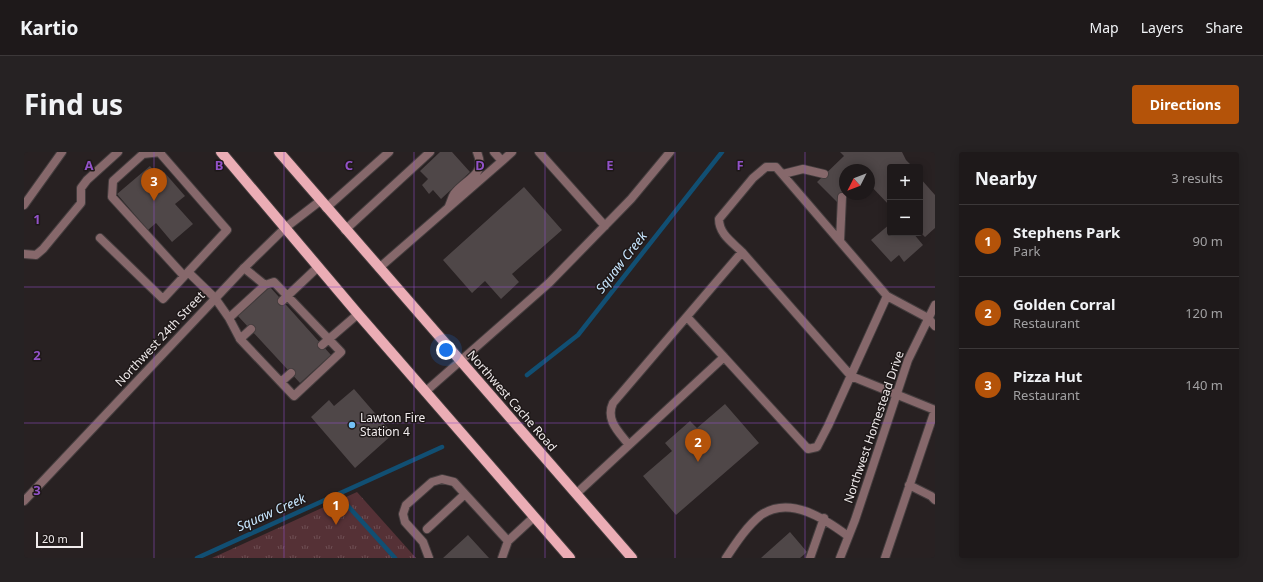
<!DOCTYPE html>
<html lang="en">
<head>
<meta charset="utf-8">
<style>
	body { margin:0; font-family:"Noto Sans",sans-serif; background:#262223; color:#f1f3f6 }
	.controls { position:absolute; right:12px; top:12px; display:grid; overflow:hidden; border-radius:4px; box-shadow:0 2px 10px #0003 }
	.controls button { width:36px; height:36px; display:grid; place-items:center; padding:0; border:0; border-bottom:1px solid #3c3839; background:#1e191a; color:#f1f3f6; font:20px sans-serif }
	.compass { position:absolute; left:815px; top:12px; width:36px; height:36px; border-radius:50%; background:#1e191a; box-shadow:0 2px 10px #0003; rotate:228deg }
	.scale { position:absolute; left:12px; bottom:10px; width:47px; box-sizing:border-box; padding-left:4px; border:2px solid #f0ebec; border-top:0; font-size:11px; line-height:14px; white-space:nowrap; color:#f0ebec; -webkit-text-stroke:3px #1e1818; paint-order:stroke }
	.you { position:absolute; left:422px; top:198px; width:14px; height:14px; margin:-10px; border:3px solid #fff; border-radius:50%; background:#1a73e8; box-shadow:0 0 0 6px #1a73e833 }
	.badge { display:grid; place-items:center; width:26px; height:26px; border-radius:50%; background:#b45309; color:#fff; font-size:13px; font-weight:700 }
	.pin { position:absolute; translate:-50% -33px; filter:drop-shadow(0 1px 2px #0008) }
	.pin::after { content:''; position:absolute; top:21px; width:14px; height:12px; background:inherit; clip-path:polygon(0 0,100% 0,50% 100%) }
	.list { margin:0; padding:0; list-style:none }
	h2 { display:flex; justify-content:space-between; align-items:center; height:52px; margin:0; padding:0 16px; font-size:17px }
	h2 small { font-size:13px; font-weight:400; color:#a1a0a2 }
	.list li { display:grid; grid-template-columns:26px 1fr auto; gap:12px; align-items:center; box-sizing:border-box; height:72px; padding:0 16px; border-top:1px solid #3c3839 }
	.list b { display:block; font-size:15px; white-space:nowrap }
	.list p { margin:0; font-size:13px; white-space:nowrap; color:#a1a0a2 }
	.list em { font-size:13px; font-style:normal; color:#a1a0a2 }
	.map { position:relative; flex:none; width:911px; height:406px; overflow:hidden; border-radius:4px }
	header { display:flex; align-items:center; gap:24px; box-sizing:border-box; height:56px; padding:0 20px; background:#1e191a; border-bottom:1px solid #3c3839 }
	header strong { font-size:19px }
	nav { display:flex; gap:22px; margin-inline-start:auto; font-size:14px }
	.intro { display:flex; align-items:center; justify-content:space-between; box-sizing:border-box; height:96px; padding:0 24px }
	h1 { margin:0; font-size:28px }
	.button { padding:10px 18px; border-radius:4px; background:#b45309; color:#fff; font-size:14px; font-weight:700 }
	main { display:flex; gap:24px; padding:0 24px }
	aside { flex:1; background:#1e191a; border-radius:4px; box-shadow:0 2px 10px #0003 }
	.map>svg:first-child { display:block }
	.grass { fill:url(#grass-tufts) }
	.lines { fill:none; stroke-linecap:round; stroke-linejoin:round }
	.stream { stroke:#114f73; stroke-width:4.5 }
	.building { fill:#4f4748 }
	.lane-casing { stroke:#443d3e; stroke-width:10 }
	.street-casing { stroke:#443d3e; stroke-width:10 }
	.primary-casing { stroke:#443d3e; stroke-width:12 }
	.lane { stroke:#86686b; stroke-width:8 }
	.street { stroke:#86686b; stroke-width:8 }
	.primary { stroke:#ebadb5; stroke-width:10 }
	.grid { fill:none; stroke:#9252c8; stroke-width:1; stroke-opacity:0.55 }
	.poi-dot { fill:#73c1f6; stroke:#1e1818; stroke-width:1.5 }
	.labels { text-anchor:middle; stroke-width:3; stroke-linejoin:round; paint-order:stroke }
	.street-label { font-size:12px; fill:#f0ebec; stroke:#1e1818 }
	.poi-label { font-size:12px; fill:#f0ebec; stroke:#1e1818; text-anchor:start }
	.water-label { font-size:13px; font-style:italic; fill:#c8e7ff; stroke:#1e1818 }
	.grid-label { font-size:13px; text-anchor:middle; font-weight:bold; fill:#9252c8; stroke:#1e1818; stroke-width:3; stroke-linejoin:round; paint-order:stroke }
</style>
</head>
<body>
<header>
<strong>Kartio</strong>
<nav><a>Map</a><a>Layers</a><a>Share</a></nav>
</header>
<div class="intro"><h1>Find us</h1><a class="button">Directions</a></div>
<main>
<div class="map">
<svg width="911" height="406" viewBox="0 0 911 406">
	<defs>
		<pattern id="grass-tufts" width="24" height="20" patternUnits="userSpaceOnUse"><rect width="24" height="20" fill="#553136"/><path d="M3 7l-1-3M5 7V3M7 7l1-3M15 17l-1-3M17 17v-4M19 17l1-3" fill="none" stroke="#6e4f53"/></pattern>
	</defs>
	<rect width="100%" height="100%" fill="#282122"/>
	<path class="grass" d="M 333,340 L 392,406 L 188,406 Z"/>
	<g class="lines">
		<path class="stream" d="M 503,223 L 554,183 L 698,0
			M 314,343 L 371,406
			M 173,406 L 418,295"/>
	</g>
	<path class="building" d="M 416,0 L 428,0 L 446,20 L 417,47 L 409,38 L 405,42 L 398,33 L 404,27 L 396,19 Z
		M 816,0 L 878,0 L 882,8 L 889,15 L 866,15 L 866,54 L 845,32 L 845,18 L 821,18 L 821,42 L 813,50 L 793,30 L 820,4 Z
		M 126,14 L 135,25 L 140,20 L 161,44 L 151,52 L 169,72 L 148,90 L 132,71 L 124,78 L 93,42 Z
		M 896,26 L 911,43 L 911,76 L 901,85 L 896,80 Z
		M 500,35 L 538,78 L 488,122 L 495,130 L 477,147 L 461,129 L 448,141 L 419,108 Z
		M 866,72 L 866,81 L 889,81 L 899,93 L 880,110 L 875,103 L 867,110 L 847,88 Z
		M 246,135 L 307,203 L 276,231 L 214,164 Z
		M 330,237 L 369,282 L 331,316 L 287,265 L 305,248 L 310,254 Z
		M 701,252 L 735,291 L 652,363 L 619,324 L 648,299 L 641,291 L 666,269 L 673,276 Z
		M 766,380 L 783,400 L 776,406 L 737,406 Z
		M 444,383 L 465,406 L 419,406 Z"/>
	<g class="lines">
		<g class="lane-casing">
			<path id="lane" d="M 137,0 L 119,2 L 89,29 L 88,45 L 160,124
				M 515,0 L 581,74
				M 478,9 L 488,0
				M 759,22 L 779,17 L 800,22
				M 0,53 L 38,0
				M 425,54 C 427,50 428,45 430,42 C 442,26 463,24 453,0
				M 302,56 L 365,0
				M 321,78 L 406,0
				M 76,86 L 139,147 L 203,78 L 136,1
				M 816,89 L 818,45
				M 718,100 L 827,224 L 911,258 L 861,406
				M 0,102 L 12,103 L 19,97 L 57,51 L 57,36 L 63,28 L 94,0
				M 220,116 L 241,133
				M 355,116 L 478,9 L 470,0
				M 164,120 L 191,146 L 205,166
				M 863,144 L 904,166 L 911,174
				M 258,149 L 294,115
				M 663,165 L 700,205
				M 216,187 L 205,166 L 241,133 L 250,130 L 317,200 L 270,244 L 216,187 L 227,177
				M 298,193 L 334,162
				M 257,230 L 267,221
				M 401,240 L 525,131 L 607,47 L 646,0
				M 885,333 L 907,344 L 911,348
				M 552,342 L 700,205 L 784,297 L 793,295 L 804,274 L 863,144 L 752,15 L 742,15 L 729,26 L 695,67 C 695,82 708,90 718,100 L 589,251 C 581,268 595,280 605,293
				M 403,377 L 441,342
				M 405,406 L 399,390 L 381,370 L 379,362 L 382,353 L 408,330 L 418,327 L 430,330 L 484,389
				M 478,406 L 484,389 L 510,365
				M 702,406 C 712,391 723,374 737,363 C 766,343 801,367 824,384
				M 786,406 L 800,366"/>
		</g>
		<g class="street-casing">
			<path id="street" d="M 0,349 L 220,116 L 261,76 L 296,49
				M 816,406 L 831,368 L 884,208 L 911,153"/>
		</g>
		<g class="primary-casing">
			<path id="primary" d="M 197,0 L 334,162 L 546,406
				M 255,0 L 608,406"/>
		</g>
		<use href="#lane" class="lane"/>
		<use href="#street" class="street"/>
		<use href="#primary" class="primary"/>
	</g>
	<path class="grid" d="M 130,0 L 130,406M 260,0 L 260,406M 390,0 L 390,406M 521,0 L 521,406M 651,0 L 651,406M 781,0 L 781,406M 0,135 L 911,135M 0,271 L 911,271"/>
	<circle class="poi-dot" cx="328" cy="273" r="4"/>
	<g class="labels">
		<g class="street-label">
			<text transform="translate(136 187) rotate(-47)" y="4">Northwest 24th Street</text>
			<text transform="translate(488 249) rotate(49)" y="4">Northwest Cache Road</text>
			<text transform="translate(850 275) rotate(-71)" y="4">Northwest Homestead Drive</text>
		</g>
		<g class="poi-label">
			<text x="336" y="270">Lawton Fire<tspan x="336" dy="14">Station 4</tspan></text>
		</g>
		<g class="water-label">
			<text transform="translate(597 110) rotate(-52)" y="5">Squaw Creek</text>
			<text transform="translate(247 360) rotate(-24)" y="5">Squaw Creek</text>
		</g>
	</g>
	<g class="grid-label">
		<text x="65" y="18">A</text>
		<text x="195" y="18">B</text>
		<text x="325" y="18">C</text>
		<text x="456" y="18">D</text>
		<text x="586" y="18">E</text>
		<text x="716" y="18">F</text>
		<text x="13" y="72">1</text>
		<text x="13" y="208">2</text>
		<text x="13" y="343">3</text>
	</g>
</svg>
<div class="controls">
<button>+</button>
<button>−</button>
</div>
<svg class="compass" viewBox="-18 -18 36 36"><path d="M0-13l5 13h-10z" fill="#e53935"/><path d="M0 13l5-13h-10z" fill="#a1a0a2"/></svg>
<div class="scale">20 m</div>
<div class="you"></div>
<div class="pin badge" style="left:312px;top:373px">1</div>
<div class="pin badge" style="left:674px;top:310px">2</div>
<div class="pin badge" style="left:130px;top:49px">3</div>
</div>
<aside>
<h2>Nearby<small>3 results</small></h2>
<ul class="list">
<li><span class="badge">1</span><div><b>Stephens Park</b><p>Park</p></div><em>90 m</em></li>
<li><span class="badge">2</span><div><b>Golden Corral</b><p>Restaurant</p></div><em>120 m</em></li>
<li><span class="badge">3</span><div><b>Pizza Hut</b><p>Restaurant</p></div><em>140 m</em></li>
</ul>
</aside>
</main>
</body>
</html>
